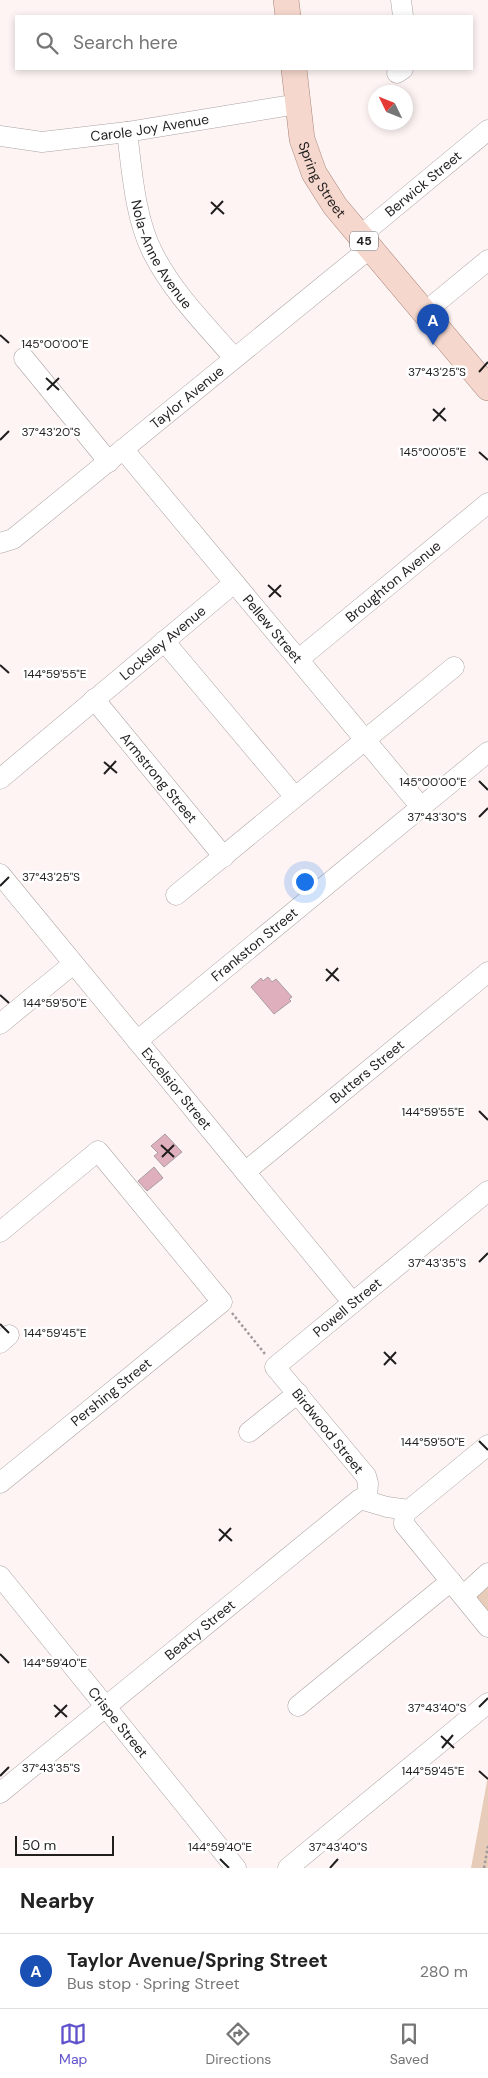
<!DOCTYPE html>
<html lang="en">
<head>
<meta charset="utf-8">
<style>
	body { margin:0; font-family:"DM Sans",sans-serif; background:#f6f6f6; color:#222 }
	.compass { position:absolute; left:368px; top:85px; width:45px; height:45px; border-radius:50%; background:#fff; box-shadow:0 2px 8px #0003; rotate:313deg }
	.scale { position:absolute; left:15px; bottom:12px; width:99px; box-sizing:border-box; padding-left:5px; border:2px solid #211e1e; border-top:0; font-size:14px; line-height:18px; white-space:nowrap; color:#211e1e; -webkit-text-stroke:4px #fff; paint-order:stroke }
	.you { position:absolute; left:304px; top:881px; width:18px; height:18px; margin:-12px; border:4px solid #fff; border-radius:50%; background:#1a73e8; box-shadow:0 0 0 8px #1a73e833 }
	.badge { display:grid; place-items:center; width:32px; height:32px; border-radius:50%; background:#5f52ca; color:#fff; font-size:16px; font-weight:700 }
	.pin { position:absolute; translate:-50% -41px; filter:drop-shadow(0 1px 2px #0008) }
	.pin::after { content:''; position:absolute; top:26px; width:18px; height:15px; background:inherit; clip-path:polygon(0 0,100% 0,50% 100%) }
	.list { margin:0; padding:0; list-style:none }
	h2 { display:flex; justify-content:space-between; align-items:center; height:65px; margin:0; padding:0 20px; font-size:21px }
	h2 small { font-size:16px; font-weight:400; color:#767676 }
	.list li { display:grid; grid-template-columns:32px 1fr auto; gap:15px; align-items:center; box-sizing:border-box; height:75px; padding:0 20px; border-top:1px solid #e0e0e0 }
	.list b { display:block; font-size:19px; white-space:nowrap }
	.list p { margin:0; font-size:16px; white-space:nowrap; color:#767676 }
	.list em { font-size:16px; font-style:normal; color:#767676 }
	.icon { flex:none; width:28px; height:28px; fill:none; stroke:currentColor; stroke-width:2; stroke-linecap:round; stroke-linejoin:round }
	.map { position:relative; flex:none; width:488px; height:1868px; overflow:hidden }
	.search { position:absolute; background:#fff; box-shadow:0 2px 8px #0003; left:15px; right:15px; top:15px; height:55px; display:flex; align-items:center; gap:12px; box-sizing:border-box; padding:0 18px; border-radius:0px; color:#767676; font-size:19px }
	.sheet { height:140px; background:#fff }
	nav { display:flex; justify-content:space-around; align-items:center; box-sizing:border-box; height:70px; border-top:1px solid #e0e0e0; background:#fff; font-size:14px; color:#767676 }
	nav a { display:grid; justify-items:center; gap:2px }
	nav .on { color:#5f52ca }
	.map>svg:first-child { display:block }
	.green { fill:#e7ccb9 }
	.building { fill:#dfafbd; stroke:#a79ea1 }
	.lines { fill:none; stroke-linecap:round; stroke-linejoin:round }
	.minor-casing { stroke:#aca3a3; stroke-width:21 }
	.major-casing { stroke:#a7857a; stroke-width:26 }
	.path { stroke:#a09999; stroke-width:2.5; stroke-dasharray:2.5 2.5; stroke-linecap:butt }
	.minor { stroke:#fff; stroke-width:20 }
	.major { stroke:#f5d7cd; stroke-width:25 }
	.ticks { fill:none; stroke:#211e1e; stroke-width:2 }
	.labels { text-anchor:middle; stroke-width:5; stroke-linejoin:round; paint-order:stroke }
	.shield { fill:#fff; stroke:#646262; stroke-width:1 }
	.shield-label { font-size:12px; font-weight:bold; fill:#211e1e }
	.street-label { font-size:14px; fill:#211e1e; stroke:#fff }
	.ticks-label { font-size:12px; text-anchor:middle; fill:#211e1e; stroke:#fff; stroke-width:5; stroke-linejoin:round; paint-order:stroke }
</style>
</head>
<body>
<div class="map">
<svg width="488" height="1868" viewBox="0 0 488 1868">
	<rect width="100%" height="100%" fill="#fef4f4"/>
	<path class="green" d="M 488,1580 L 488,1620 L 469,1597 Z
		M 488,1776 L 488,1868 L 471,1868 Z"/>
	<path class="building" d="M 268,977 L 272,982 L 276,979 L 292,997 L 289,999 L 291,1001 L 274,1014 L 251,987 L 261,978 L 263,981 Z
		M 165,1134 L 182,1152 L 164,1167 L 154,1156 L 158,1153 L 151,1146 Z
		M 154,1167 L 163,1178 L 147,1191 L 138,1181 Z"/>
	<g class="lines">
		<g class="minor-casing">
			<g id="minor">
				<path d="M 401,0 L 403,16"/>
				<path d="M 397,73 L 403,69"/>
				<path id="s1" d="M 127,132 C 132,171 135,220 154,255 C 174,294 206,325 234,358"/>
				<path id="s2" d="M 0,136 L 42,142 L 127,132 L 298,104"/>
				<path id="s3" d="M 360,236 L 488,130"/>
				<path d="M 425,312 L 488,260"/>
				<path d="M 24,358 L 109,462"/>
				<path id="s4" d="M 123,449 L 421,807"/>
				<path id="s5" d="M 0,543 L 13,539 L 370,248"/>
				<path d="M 164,641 L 295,797"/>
				<path id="s6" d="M 299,659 L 488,503"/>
				<path id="s7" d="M 94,699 L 224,857"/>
				<path id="s8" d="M 0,779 L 234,583"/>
				<path id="s9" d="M 0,874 L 353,1303"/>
				<path d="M 176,895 L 454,667"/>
				<path d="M 0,1024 L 73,964"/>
				<path id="s10" d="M 137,1041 L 488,752"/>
				<path id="s11" d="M 245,1172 L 488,972"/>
				<path d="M 0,1232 L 98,1151 L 222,1302 L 0,1483"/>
				<path d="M 0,1343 L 9,1335"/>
				<path d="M 249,1432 L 298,1393"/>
				<path id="s12" d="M 367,1500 L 368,1483 L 366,1476 L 275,1367 L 488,1191"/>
				<path d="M 405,1510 L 404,1524 L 488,1627"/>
				<path id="s13" d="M 0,1576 L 236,1868"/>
				<path d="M 463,1596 L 488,1573"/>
				<path d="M 298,1706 L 451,1581"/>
				<path id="s14" d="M 0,1793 L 360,1499 L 387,1507 L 409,1510 L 488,1445"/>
				<path d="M 288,1868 L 488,1703"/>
			</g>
		</g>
		<g class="major-casing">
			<g id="major">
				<path d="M 286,0 L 288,16"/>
				<path id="s15" d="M 294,69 L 302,139 L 314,173 L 335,206 L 488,388"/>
			</g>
		</g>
		<path class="path" d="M 232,1313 L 265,1354
			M 484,1868 L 488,1846"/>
		<use href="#minor" class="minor"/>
		<use href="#major" class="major"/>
	</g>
	<path class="ticks" d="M 211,202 L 224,214M 211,214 L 223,201M 0,335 L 9,343M 479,372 L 488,362M 46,378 L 59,390M 47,390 L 59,378M 433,409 L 446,421M 433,421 L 445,408M 0,440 L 9,431M 479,452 L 488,460M 268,585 L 281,597M 269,597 L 281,585M 0,665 L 9,673M 104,762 L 117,773M 104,774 L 116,761M 479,781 L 488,790M 479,817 L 488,808M 0,886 L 9,877M 326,969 L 339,981M 326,981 L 338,968M 0,995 L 9,1003M 479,1111 L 488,1120M 161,1145 L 174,1157M 162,1157 L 174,1145M 479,1262 L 488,1253M 0,1324 L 9,1333M 384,1352 L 396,1364M 384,1365 L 396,1352M 479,1441 L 488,1450M 219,1529 L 232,1541M 219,1541 L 231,1528M 0,1654 L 9,1663M 54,1705 L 67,1717M 479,1707 L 488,1698M 55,1717 L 67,1705M 441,1736 L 454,1748M 442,1748 L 453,1735M 479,1771 L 488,1779M 0,1776 L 9,1767M 220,1859 L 229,1868M 330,1868 L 338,1859"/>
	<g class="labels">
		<rect class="shield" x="350" y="231.5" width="28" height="19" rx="4"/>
		<g class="shield-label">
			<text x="364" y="245">45</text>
		</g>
		<g class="street-label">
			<text dy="5" stroke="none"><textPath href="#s2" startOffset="151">Carole Joy Avenue</textPath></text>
			<text dy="5" stroke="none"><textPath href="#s15" startOffset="116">Spring Street</textPath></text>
			<text dy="5" stroke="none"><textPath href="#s3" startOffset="82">Berwick Street</textPath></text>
			<text dy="5" stroke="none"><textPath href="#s1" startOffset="129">Nola-Anne Avenue</textPath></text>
			<text dy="5" stroke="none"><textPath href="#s5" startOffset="238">Taylor Avenue</textPath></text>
			<text dy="5" stroke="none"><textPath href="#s6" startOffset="122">Broughton Avenue</textPath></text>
			<text dy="5" stroke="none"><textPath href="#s4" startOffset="234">Pellew Street</textPath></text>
			<text dy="5" stroke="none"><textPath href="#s8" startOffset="212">Locksley Avenue</textPath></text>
			<text dy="5" stroke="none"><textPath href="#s7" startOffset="102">Armstrong Street</textPath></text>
			<text dy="5" stroke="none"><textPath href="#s10" startOffset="152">Frankston Street</textPath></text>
			<text dy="5" stroke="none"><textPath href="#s11" startOffset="158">Butters Street</textPath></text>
			<text dy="5" stroke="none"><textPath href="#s9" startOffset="278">Excelsior Street</textPath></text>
			<text dy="5" stroke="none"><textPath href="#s12" startOffset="260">Powell Street</textPath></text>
			<text transform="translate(111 1392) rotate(-39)" y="5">Pershing Street</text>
			<text transform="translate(328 1431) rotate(51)" y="5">Birdwood Street</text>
			<text dy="5" stroke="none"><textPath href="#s14" startOffset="258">Beatty Street</textPath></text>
			<text dy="5" stroke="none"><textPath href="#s13" startOffset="188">Crispe Street</textPath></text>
		</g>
	</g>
	<g class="ticks-label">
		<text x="55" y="348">145°00'00"E</text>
		<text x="437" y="376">37°43'25"S</text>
		<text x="51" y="436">37°43'20"S</text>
		<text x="433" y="456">145°00'05"E</text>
		<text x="55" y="678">144°59'55"E</text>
		<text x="433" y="786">145°00'00"E</text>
		<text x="437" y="821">37°43'30"S</text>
		<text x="51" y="881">37°43'25"S</text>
		<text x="55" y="1007">144°59'50"E</text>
		<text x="433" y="1116">144°59'55"E</text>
		<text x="437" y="1267">37°43'35"S</text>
		<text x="55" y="1337">144°59'45"E</text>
		<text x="433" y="1446">144°59'50"E</text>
		<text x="55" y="1667">144°59'40"E</text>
		<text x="437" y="1712">37°43'40"S</text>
		<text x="51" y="1772">37°43'35"S</text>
		<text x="433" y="1775">144°59'45"E</text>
		<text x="338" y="1851">37°43'40"S</text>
		<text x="220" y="1851">144°59'40"E</text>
	</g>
</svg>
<svg class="compass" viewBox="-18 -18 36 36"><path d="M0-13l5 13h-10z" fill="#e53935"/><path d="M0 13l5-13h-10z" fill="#767676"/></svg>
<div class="scale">50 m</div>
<div class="you"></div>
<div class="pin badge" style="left:433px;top:345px;background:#1a4fb4">A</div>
<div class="search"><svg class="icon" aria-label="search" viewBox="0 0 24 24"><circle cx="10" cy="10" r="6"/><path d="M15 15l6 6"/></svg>Search here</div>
</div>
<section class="sheet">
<h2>Nearby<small></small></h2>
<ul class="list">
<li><span class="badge" style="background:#1a4fb4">A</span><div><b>Taylor Avenue/Spring Street</b><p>Bus stop · Spring Street</p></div><em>280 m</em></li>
</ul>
</section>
<nav>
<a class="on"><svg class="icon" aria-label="map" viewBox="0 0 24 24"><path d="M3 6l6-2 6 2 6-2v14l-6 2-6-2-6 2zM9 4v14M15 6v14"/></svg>Map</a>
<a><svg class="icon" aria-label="directions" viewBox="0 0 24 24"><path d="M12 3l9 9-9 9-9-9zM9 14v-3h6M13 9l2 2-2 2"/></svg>Directions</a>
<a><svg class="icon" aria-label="saved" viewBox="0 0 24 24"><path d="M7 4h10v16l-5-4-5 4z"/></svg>Saved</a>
</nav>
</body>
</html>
